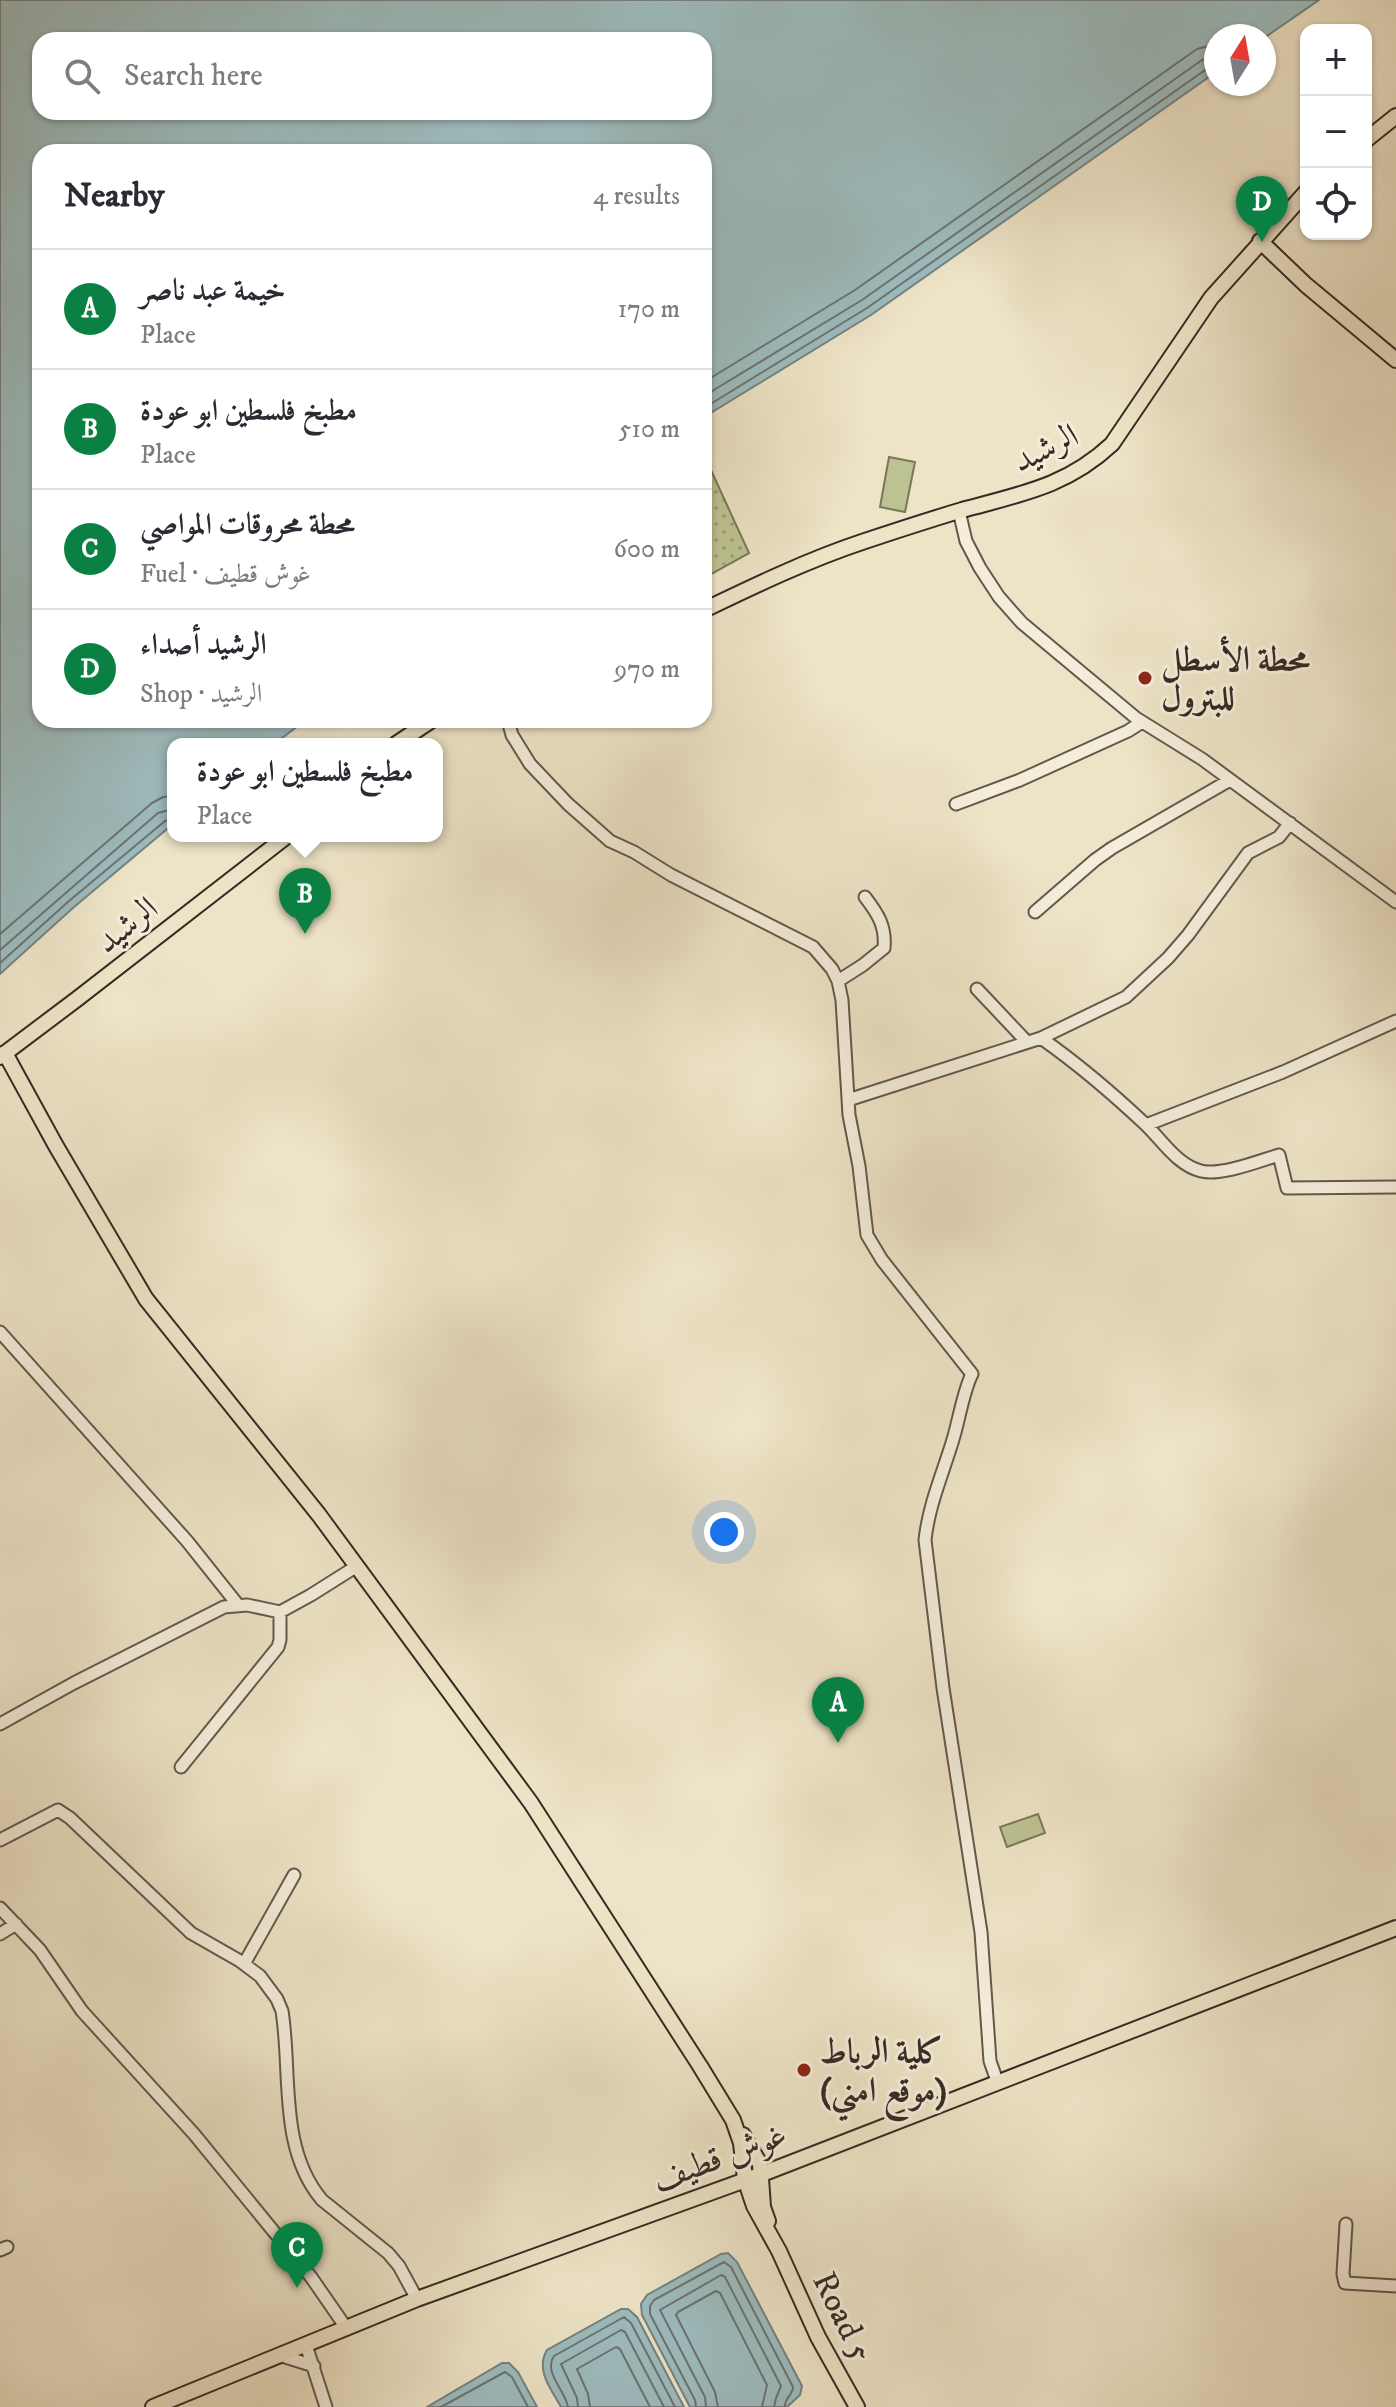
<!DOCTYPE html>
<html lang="en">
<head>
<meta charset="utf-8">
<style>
	body { margin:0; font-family:"IM FELL DW Pica",Amiri,serif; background:#f7f7f7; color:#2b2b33 }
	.controls { position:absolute; right:24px; top:24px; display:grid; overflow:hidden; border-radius:16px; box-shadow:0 2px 6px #0004 }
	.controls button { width:72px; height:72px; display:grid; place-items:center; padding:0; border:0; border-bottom:2px solid #e1e1e2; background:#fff; color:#2b2b33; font:40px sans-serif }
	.compass { position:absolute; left:1204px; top:24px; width:72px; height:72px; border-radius:50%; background:#fff; box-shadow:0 2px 6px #0004; rotate:11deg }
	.you { position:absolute; left:724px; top:1532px; width:28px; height:28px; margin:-20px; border:6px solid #fff; border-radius:50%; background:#1a73e8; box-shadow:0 0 0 12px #1a73e833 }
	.badge { display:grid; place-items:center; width:52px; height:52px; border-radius:50%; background:#0b8043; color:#fff; font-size:26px; font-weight:700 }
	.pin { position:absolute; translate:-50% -66px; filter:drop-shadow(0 2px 4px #0008) }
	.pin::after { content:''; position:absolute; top:42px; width:28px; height:24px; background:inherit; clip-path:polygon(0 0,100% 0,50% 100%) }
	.popup { position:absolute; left:167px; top:738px; width:276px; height:104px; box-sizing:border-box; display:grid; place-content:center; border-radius:16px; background:#fff; filter:drop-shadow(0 2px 6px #0005); font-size:26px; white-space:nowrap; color:#7c7c81 }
	.popup b { font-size:30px; color:#2b2b33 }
	.popup::after { content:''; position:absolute; left:50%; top:100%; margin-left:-16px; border:16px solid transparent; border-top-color:#fff }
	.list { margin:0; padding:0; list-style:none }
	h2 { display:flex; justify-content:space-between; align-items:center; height:104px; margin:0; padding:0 32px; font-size:34px }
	h2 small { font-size:26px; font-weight:400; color:#7c7c81 }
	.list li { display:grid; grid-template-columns:52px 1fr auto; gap:24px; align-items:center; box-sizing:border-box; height:120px; padding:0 32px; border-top:2px solid #e1e1e2 }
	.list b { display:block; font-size:30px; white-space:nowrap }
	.list p { margin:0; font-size:26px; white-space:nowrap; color:#7c7c81 }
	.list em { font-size:26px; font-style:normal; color:#7c7c81 }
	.icon { flex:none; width:44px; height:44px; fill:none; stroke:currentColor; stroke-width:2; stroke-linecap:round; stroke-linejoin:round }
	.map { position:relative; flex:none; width:1396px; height:2407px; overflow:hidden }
	.search { position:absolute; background:#fff; box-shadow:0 2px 6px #0004; left:32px; top:32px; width:680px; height:88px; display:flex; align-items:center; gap:20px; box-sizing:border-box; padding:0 28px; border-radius:24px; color:#7c7c81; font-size:30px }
	.panel { position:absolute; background:#fff; box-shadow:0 2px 6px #0004; left:32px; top:144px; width:680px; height:584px; border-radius:24px }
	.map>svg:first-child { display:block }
	.park { fill:url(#park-dots); stroke:#7a765c; stroke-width:2 }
	.garden { fill:#bdc292; stroke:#7a765c; stroke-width:2 }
	.water { fill:#9dbcbe; stroke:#748281; stroke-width:2; fill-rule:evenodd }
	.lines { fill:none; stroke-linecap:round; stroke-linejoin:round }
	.shore { stroke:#6a7372; stroke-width:2 }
	.minor-casing { stroke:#64584d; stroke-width:15 }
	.major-casing { stroke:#362a25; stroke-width:18 }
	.minor { stroke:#f3edda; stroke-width:11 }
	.major { stroke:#ede3c6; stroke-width:14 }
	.poi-dot { fill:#8f2418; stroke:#f3edda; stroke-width:3 }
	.labels { text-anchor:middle; stroke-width:6; stroke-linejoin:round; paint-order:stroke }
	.street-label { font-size:34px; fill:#362a25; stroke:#f3edda }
	.poi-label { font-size:34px; font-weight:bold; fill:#362a25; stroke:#f3edda; text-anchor:start }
</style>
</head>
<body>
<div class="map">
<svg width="1396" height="2407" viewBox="0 0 1396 2407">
	<defs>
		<pattern id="park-dots" width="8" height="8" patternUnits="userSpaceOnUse" patternTransform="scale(2)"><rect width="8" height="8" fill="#bdc292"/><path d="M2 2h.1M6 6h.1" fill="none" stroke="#9a9e77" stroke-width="1.8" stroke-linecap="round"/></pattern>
	</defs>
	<rect width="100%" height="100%" fill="#ede3c6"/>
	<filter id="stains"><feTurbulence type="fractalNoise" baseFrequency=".0025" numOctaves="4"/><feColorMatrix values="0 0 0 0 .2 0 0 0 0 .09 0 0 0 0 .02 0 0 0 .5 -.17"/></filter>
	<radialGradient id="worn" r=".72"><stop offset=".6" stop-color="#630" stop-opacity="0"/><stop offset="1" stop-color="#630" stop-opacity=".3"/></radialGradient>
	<path class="park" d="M 710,468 L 749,553 L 704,578 L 704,471 Z"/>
	<path class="garden" d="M 889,457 L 915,462 L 905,512 L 880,507 Z
		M 1038,1814 L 1045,1833 L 1007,1847 L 1000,1827 Z"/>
	<path class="water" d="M 0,0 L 1319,0 L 1264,38 L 1264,36 L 1216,36 L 1216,72 L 871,315 L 704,417 L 704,152 L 40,152 L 40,720 L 306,720 L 274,744 L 173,744 L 173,824 L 74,907 L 0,974 ZM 40,40 L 704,40 L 704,112 L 40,112 Z
		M 728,2253 L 737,2262 L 802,2386 L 800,2395 L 787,2407 L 690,2407 L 642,2315 L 641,2304 L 647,2295 L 721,2254 Z
		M 621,2309 L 628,2309 L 637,2317 L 684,2407 L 561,2407 C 551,2389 535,2370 547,2350 Z
		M 502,2363 L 509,2363 L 518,2372 L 537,2407 L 427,2407 Z"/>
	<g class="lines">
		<path class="shore" d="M 704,382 L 855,290 L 1197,49 L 1216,44
			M 704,396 L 862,300 L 1202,60 L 1216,56
			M 704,408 L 867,308 L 1208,68 L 1216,66
			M 0,934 L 152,803 L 163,797 L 173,796
			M 0,950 L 158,813 L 173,809
			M 0,963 L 69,901 L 165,821 L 173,819
			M 441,2407 L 505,2372 L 512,2377 L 528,2407
			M 568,2407 C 565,2390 543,2372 554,2356 L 624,2317 L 631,2323 L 675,2407
			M 578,2407 L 577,2398 L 561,2364 L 621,2330 L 625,2332 L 664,2407
			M 590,2407 L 588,2394 L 577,2369 L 616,2347 L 620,2349 L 650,2407
			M 696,2407 L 695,2400 L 650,2314 L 650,2306 L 654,2300 L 724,2262 L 731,2267 L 793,2387 C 793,2395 784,2398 785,2407
			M 706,2407 L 705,2397 L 660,2310 L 721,2275 L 725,2277 L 781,2386 L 776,2398 L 774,2407
			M 718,2407 L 715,2392 L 676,2315 L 678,2312 L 716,2291 L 720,2293 L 767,2385 L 762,2407"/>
		<g class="minor-casing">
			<path id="minor" d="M 959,511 L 966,541 L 980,568 L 999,597 L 1022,623 L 1136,718 L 1202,759 L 1396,902
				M 508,720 L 512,735 L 530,764 L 568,804 L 610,841 L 634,852 L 671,875 L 813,947 L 832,969 L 838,981 L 842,1000 L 849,1115 L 859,1166 L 867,1235 L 882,1260 L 972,1374 C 964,1389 959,1419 954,1436 C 944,1471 929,1503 925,1540 L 943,1688 L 981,1932 L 990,2061 L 997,2081
				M 956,804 L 1020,780 L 1128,731 L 1142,722
				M 1035,912 L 1095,860 L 1112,848 L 1230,780
				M 838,981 L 863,965 L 884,948 C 886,926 878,914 865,897
				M 977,989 L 1027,1042
				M 1041,1038 C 1078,1064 1112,1093 1145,1124 C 1162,1140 1177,1165 1201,1171 C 1221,1176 1259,1161 1279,1155 L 1287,1188 L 1396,1187
				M 848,1100 L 1041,1038 L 1126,997 L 1168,958 L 1188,935 L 1248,853 L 1279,837 L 1290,823
				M 1146,1125 L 1283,1072 L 1396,1021
				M 0,1332 L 187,1541 L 238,1605
				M 0,1724 L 74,1683 L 224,1607 L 247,1605 L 280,1612 L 311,1595 L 357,1566
				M 181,1767 L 278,1647 L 280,1640 L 280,1612
				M 0,1840 L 58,1810 L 70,1818 L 191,1933 L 240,1961 L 260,1976 L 277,1999 L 282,2011 C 292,2073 278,2148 322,2200 L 388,2253 L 399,2266 L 417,2299
				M 0,1908 L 40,1950 L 82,2011 L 194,2134 L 311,2277 L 347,2329
				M 0,1934 L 16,1924
				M 244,1964 L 294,1875
				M 1346,2224 L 1343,2274 L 1345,2283 L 1396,2286
				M 0,2250 L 7,2247
				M 306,2345 L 326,2407
				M 279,2355 L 314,2366"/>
		</g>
		<g class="major-casing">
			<path id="major" d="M 1366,140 L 1396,116
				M 1260,241 L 1306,285 L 1396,360
				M 704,610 C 756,585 808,560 862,542 C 895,531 929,520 962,510 C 1020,494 1066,487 1112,444 L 1211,298 L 1306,192
				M 396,744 L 432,720
				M 5,1053 L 56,1146 L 146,1299 L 319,1515 L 531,1803 L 700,2066 L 733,2120 L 741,2143 L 745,2179 L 754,2206 L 779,2251 L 818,2337 L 857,2407
				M 0,1057 L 77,999 L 287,836
				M 743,2135 L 760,2164 L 763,2207 L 768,2221
				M 153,2407 L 417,2299 L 762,2174 L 1396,1928"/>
		</g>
		<use href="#minor" class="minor"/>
		<use href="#major" class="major"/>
	</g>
	<g class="poi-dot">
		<circle cx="1145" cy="678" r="8"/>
		<circle cx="804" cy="2070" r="8"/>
	</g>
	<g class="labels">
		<g class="street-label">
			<text transform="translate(1045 447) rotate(-26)" y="12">الرشيد</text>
			<text transform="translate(126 924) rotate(-38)" y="12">الرشيد</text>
			<text transform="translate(719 2156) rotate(-20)" y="12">غوش قطيف</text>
			<text transform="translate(844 2316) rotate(64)" y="12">Road 5</text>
		</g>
		<g class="poi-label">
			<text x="1161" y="670">محطة الأسطل<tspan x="1161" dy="39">للبترول</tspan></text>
			<text x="820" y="2062">كلية الرباط<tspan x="820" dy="39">(موقع امني)</tspan></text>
		</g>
	</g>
	<rect width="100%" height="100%" filter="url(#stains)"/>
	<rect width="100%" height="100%" fill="url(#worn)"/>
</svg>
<div class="controls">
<button>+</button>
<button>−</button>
<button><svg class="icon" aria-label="locate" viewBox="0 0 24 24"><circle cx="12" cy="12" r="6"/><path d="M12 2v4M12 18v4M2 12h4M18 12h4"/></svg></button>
</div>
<svg class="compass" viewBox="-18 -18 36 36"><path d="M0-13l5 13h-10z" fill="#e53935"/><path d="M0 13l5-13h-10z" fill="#7c7c81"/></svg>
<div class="you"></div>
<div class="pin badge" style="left:838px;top:1743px">A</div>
<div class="pin badge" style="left:305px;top:934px">B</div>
<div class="popup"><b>مطبخ فلسطين ابو عودة</b>Place</div>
<div class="pin badge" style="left:297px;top:2288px">C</div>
<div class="pin badge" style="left:1262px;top:242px">D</div>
<div class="search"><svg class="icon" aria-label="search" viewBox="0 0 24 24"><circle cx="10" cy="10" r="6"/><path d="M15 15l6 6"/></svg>Search here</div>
<section class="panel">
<h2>Nearby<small>4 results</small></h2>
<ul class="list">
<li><span class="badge">A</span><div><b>خيمة عبد ناصر</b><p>Place</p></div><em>170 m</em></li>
<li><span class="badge">B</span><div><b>مطبخ فلسطين ابو عودة</b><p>Place</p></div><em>510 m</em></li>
<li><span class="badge">C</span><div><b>محطة محروقات المواصي</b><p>Fuel · غوش قطيف</p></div><em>600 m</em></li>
<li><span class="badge">D</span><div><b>الرشيد أصداء</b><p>Shop · الرشيد</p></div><em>970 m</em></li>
</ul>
</section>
</div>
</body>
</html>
